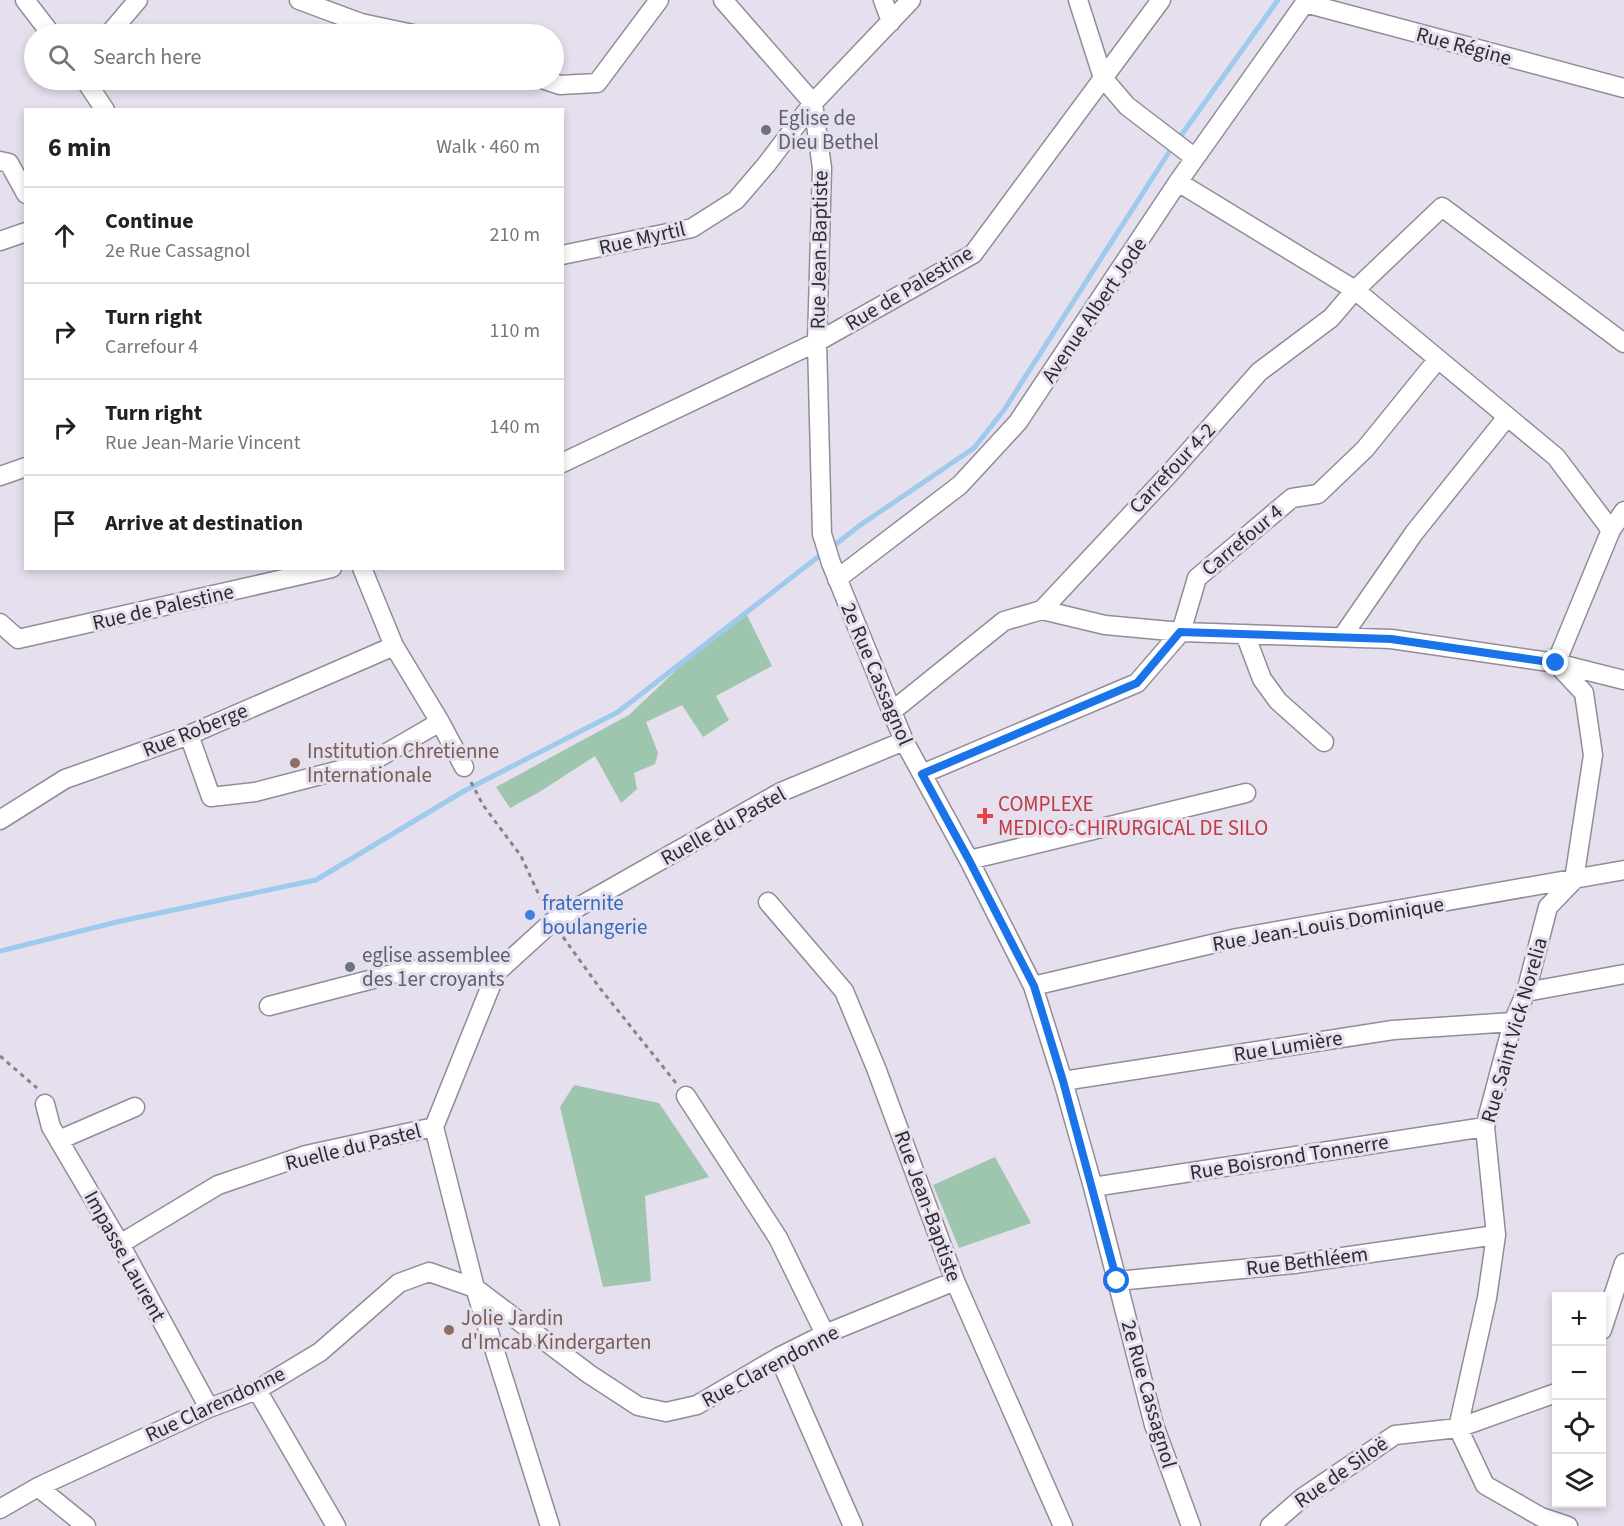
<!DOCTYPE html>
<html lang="en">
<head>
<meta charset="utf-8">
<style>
	body { margin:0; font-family:"Source Sans 3",sans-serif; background:#f6f6f6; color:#222 }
	.controls { position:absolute; right:18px; bottom:18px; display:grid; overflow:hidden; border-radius:0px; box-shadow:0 3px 9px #0003 }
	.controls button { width:54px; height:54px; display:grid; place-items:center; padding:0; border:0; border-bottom:2px solid #e0e0e0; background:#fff; color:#222; font:30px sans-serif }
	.stop { position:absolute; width:18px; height:18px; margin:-14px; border:4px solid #1a73e8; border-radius:50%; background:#fff }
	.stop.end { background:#1a73e8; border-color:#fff; box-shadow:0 2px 6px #0008 }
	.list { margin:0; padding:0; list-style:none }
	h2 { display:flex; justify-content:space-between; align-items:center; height:78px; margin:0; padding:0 24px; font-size:26px }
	h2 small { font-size:20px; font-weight:400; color:#767676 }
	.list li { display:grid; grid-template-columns:39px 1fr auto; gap:18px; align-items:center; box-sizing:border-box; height:96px; padding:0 24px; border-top:2px solid #e0e0e0 }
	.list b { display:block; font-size:22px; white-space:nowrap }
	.list p { margin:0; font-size:20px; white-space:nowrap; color:#767676 }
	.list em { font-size:20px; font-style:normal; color:#767676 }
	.icon { flex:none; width:33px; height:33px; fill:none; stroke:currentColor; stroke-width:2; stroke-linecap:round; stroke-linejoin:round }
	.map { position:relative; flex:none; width:1624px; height:1526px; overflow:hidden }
	.search { position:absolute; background:#fff; box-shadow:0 3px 9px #0003; left:24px; top:24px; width:540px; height:66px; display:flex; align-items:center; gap:15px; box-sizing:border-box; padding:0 21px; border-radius:33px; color:#767676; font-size:22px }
	.panel { position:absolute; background:#fff; box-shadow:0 3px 9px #0003; left:24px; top:108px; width:540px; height:462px; border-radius:0px }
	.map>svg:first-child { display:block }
	.green { fill:#9ec6ae }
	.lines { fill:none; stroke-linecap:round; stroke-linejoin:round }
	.stream { stroke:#9ecaed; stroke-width:5 }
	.minor-casing { stroke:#918c98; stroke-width:21 }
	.path { stroke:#87828c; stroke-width:3; stroke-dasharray:4.5 4.5; stroke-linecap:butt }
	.minor { stroke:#fff; stroke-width:18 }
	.route { stroke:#1a73e8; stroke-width:8 }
	.worship-dot { fill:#6b7280; stroke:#e6dfed; stroke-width:2 }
	.education-dot { fill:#8d6e63; stroke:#e6dfed; stroke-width:2 }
	.health-dot { fill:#e0444e; stroke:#e6dfed; stroke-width:2 }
	.shop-dot { fill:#3f7fe0; stroke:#e6dfed; stroke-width:2 }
	.labels { text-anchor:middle; stroke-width:6; stroke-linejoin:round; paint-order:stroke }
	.street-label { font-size:21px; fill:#2e2b30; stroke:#e6dfed }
	.worship-label { font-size:21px; fill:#5b616d; stroke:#e6dfed; text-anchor:start }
	.education-label { font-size:21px; fill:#785e54; stroke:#e6dfed; text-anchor:start }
	.health-label { font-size:21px; fill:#be3a42; stroke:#e6dfed; text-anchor:start }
	.shop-label { font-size:21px; fill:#366cbe; stroke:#e6dfed; text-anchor:start }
</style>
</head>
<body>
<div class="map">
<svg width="1624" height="1526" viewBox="0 0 1624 1526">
	<rect width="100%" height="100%" fill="#e6dfed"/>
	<path class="green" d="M 747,615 L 772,666 L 716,696 L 729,720 L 703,737 L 682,705 L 646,722 L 658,753 L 655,764 L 634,773 L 637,789 L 621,803 L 595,756 L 541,791 L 510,808 L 496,787 L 629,715 L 691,656 Z
		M 574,1085 L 659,1103 L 709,1177 L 645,1196 L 651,1281 L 603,1287 L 560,1107 Z
		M 995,1157 L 1031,1223 L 959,1248 L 933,1185 Z"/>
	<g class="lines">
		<path class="stream" d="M 1180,137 L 1278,0
			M 831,548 L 859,526 L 974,448 L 1004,410 L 1171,149
			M 0,951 L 121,921 L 316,880 L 464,791 L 618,712 L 823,553"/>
		<g class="minor-casing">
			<path id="minor" d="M 25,0 L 51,34
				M 299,0 L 361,23 L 413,34
				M 723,0 L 813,103 L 822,168 L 817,342 L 822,534 L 831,563 L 904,741 L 969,860 L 1033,986 L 1063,1081 L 1093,1187 L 1154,1425 L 1191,1526
				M 883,0 L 891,22
				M 1078,0 L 1103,78 L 1127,106 L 1195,158
				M 1305,3 L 1624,88
				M 109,34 L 138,0
				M 85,80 L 105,110
				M 545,80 L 560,85 L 597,83 L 659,0
				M 0,161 L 9,163 L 26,194
				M 1178,182 L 1355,290 L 1556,457 L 1611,530
				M 0,241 L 26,232
				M 562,255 L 692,228 L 736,200 L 766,165 L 813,103 L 911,0
				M 562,463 L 817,342 L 973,254 L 1161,0
				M 0,476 L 26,467
				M 362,568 L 394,646 L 440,722 L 464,767
				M 837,579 L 960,485 L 1018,422 L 1178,182 L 1307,0
				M 1042,610 L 1105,625 L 1181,632 L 1391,639 L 1556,663 L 1624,680
				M 0,623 L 18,639 L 332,568
				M 1245,634 L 1262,679 L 1278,701 L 1324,742
				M 1342,637 L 1414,533 L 1507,417
				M 891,712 L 1004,621 L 1042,610 L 1170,473 L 1259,372 L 1331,318 L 1355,290 L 1442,207 L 1624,343
				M 189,735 L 211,797 L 255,792 L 371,762 L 440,722
				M 922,774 L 1137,683 L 1181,632 L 1197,578 L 1292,498 L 1318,494 L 1365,449 L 1438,359
				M 0,820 L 65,779 L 189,735 L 394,646
				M 969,860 L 1246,793
				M 768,902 L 844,991 L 876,1068 L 955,1281 L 1063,1526
				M 1033,986 L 1237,938 L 1624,870
				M 1526,992 L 1624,974
				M 269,1006 L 400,972 L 457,964 L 496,973
				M 1063,1081 L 1393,1030 L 1513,1022
				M 686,1096 L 778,1238 L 825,1334
				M 45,1104 L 51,1127 L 120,1244 L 209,1408
				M 434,1127 L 475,1288 L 550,1526
				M 59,1140 L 135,1107
				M 1093,1187 L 1485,1127
				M 120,1244 L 218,1185 L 306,1155 L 434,1127 L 496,973 L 552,922 L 781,792 L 904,741
				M 1117,1281 L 1294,1264 L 1496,1235
				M 1602,1330 L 1624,1263
				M 779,1357 L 853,1526
				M 257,1390 L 336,1526
				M 38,1487 L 86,1526
				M 0,1509 L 38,1487 L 209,1408 L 257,1390 L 320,1352 L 399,1283 L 429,1272 L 475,1288 L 589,1374 L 638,1406 L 666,1412 L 697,1405 L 779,1357 L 825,1334 L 955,1281
				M 1270,1526 L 1302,1498 L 1395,1435 L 1458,1428 L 1556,1393
				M 1568,1526 L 1541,1517 L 1485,1485 L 1458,1428 L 1487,1298 L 1496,1235 L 1485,1127 L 1513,1022 L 1526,992 L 1548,907 L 1574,880 L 1593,755 L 1584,693 L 1556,663 L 1611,530 L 1624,511"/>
		</g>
		<path class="path" d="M 471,782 L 483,805 L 521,856 L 545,908
			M 563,937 L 599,987 L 676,1083
			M 0,1056 L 37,1088"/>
		<use href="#minor" class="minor"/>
	</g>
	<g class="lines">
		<path class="route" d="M 1117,1281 L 1063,1081 L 1034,986 L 969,860 L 922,774 L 1137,683 L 1180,632 L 1391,639 L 1556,663"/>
	</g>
	<g class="worship-dot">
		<circle cx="766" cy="130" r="6"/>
		<circle cx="350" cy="967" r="6"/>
	</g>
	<g class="education-dot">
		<circle cx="295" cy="763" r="6"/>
		<circle cx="449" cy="1330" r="6"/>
	</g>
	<path class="health-dot" d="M982 807h6v6h6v6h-6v6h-6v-6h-6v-6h6z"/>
	<circle class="shop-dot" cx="530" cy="915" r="6"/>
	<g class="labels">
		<g class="street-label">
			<text transform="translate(1464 46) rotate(15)" y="7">Rue Régine</text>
			<text transform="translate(642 238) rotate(-13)" y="7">Rue Myrtil</text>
			<text transform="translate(819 250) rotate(-89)" y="7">Rue Jean-Baptiste</text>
			<text transform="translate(909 288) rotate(-31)" y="7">Rue de Palestine</text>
			<text transform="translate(1094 310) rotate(-56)" y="7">Avenue Albert Jode</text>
			<text transform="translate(1172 468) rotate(-47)" y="7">Carrefour 4-2</text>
			<text transform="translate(1242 540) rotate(-40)" y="7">Carrefour 4</text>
			<text transform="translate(163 607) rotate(-13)" y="7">Rue de Palestine</text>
			<text transform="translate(877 674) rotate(67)" y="7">2e Rue Cassagnol</text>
			<text transform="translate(195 730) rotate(-22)" y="7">Rue Roberge</text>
			<text transform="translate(723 826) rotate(-29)" y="7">Ruelle du Pastel</text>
			<text transform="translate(1328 924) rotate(-10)" y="7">Rue Jean-Louis Dominique</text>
			<text transform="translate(1514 1030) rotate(-74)" y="7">Rue Saint Vick Norelia</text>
			<text transform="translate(1288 1046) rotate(-9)" y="7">Rue Lumière</text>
			<text transform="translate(353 1147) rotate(-14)" y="7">Ruelle du Pastel</text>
			<text transform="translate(1289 1157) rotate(-9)" y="7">Rue Boisrond Tonnerre</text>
			<text transform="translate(928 1206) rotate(70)" y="7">Rue Jean-Baptiste</text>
			<text transform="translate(125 1256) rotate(61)" y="7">Impasse Laurent</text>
			<text transform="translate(1307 1261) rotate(-7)" y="7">Rue Bethléem</text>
			<text transform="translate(770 1366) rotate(-28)" y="7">Rue Clarendonne</text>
			<text transform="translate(1149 1394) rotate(74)" y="7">2e Rue Cassagnol</text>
			<text transform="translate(215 1404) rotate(-25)" y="7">Rue Clarendonne</text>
			<text transform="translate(1341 1472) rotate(-35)" y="7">Rue de Siloë</text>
		</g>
		<g class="worship-label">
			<text x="778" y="125">Eglise de<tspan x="778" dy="24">Dieu Bethel</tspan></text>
			<text x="362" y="962">eglise assemblee<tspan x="362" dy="24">des 1er croyants</tspan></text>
		</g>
		<g class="education-label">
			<text x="307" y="758">Institution Chretienne<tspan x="307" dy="24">Internationale</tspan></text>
			<text x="461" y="1325">Jolie Jardin<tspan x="461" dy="24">d'Imcab Kindergarten</tspan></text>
		</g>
		<g class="health-label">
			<text x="998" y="811">COMPLEXE<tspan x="998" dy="24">MEDICO-CHIRURGICAL DE SILO</tspan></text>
		</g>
		<g class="shop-label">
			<text x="542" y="910">fraternite<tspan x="542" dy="24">boulangerie</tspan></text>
		</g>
	</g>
</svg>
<div class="controls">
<button>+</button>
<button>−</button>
<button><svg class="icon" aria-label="locate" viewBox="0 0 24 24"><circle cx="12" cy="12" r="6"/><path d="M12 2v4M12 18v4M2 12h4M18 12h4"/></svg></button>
<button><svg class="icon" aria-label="layers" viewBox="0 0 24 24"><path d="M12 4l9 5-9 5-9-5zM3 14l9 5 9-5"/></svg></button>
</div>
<div class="stop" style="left:1117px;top:1281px"></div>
<div class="stop end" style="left:1556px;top:663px"></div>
<div class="search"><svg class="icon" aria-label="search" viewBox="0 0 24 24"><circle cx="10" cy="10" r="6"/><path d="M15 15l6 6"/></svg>Search here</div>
<section class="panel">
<h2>6 min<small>Walk · 460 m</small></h2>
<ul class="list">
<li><svg class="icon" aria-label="ahead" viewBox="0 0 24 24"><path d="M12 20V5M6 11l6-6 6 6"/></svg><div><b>Continue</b><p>2e Rue Cassagnol</p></div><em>210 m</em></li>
<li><svg class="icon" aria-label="right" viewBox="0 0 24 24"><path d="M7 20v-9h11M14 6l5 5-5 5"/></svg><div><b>Turn right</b><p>Carrefour 4</p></div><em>110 m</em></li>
<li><svg class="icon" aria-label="right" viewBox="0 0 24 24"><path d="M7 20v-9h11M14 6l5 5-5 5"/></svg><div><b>Turn right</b><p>Rue Jean-Marie Vincent</p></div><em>140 m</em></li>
<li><svg class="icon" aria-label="arrive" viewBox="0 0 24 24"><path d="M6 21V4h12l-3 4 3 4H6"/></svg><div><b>Arrive at destination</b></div></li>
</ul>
</section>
</div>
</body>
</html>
